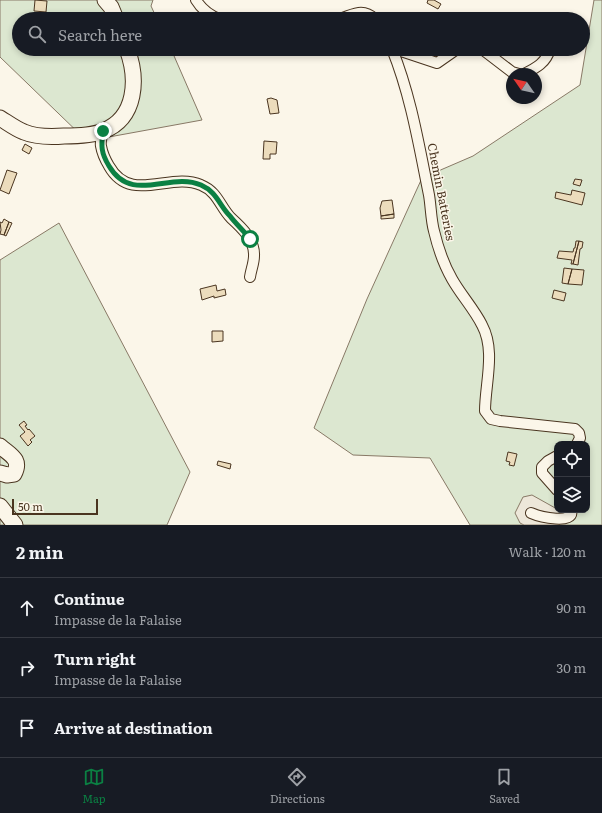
<!DOCTYPE html>
<html lang="en">
<head>
<meta charset="utf-8">
<style>
	body { margin:0; font-family:Literata,serif; background:#20242c; color:#f1f3f6 }
	.controls { position:absolute; right:12px; bottom:12px; display:grid; overflow:hidden; border-radius:8px; box-shadow:0 2px 6px #0003 }
	.controls button { width:36px; height:36px; display:grid; place-items:center; padding:0; border:0; border-bottom:1px solid #363941; background:#171b24; color:#f1f3f6; font:20px sans-serif }
	.compass { position:absolute; left:506px; top:68px; width:36px; height:36px; border-radius:50%; background:#171b24; box-shadow:0 2px 6px #0003; rotate:304deg }
	.scale { position:absolute; left:12px; bottom:10px; width:86px; box-sizing:border-box; padding-left:4px; border:2px solid #4a3520; border-top:0; font-size:11px; line-height:14px; white-space:nowrap; color:#4a3520; -webkit-text-stroke:3px #fbf6e9; paint-order:stroke }
	.stop { position:absolute; width:12px; height:12px; margin:-9px; border:3px solid #0b8043; border-radius:50%; background:#fff }
	.stop.end { background:#0b8043; border-color:#fff; box-shadow:0 1px 4px #0008 }
	.list { margin:0; padding:0; list-style:none }
	h2 { display:flex; justify-content:space-between; align-items:center; height:52px; margin:0; padding:0 16px; font-size:17px }
	h2 small { font-size:13px; font-weight:400; color:#9ea1a6 }
	.list li { display:grid; grid-template-columns:26px 1fr auto; gap:12px; align-items:center; box-sizing:border-box; height:60px; padding:0 16px; border-top:1px solid #363941 }
	.list b { display:block; font-size:15px; white-space:nowrap }
	.list p { margin:0; font-size:13px; white-space:nowrap; color:#9ea1a6 }
	.list em { font-size:13px; font-style:normal; color:#9ea1a6 }
	.icon { flex:none; width:22px; height:22px; fill:none; stroke:currentColor; stroke-width:2; stroke-linecap:round; stroke-linejoin:round }
	.map { position:relative; flex:none; width:602px; height:525px; overflow:hidden }
	.search { position:absolute; background:#171b24; box-shadow:0 2px 6px #0003; left:12px; right:12px; top:12px; height:44px; display:flex; align-items:center; gap:10px; box-sizing:border-box; padding:0 14px; border-radius:22px; color:#9ea1a6; font-size:15px }
	.sheet { height:232px; background:#171b24 }
	nav { display:flex; justify-content:space-around; align-items:center; box-sizing:border-box; height:56px; border-top:1px solid #363941; background:#171b24; font-size:11px; color:#9ea1a6 }
	nav a { display:grid; justify-items:center; gap:2px }
	nav .on { color:#0b8043 }
	.map>svg:first-child { display:block }
	.green { fill:#dce7d0; stroke:#887966; fill-rule:evenodd }
	.parking { fill:#ede7d9; stroke:#887966 }
	.building { fill:#ecdcbc; stroke:#4a3520 }
	.lines { fill:none; stroke-linecap:round; stroke-linejoin:round }
	.street-casing { stroke:#4a3520; stroke-width:12 }
	.secondary-casing { stroke:#4a3520; stroke-width:17 }
	.street { stroke:#fbf6e9; stroke-width:10 }
	.secondary { stroke:#fbf6e9; stroke-width:15 }
	.route { stroke:#0b8043; stroke-width:5 }
	.labels { text-anchor:middle; stroke-width:3; stroke-linejoin:round; paint-order:stroke }
	.street-label { font-size:12px; fill:#4a3520; stroke:#fbf6e9 }
</style>
</head>
<body>
<div class="map">
<svg width="602" height="525" viewBox="0 0 602 525">
	<rect width="100%" height="100%" fill="#fbf6e9"/>
	<path class="green" d="M 0,0 L 153,0 L 151,6 L 157,19 L 19,19 L 19,49 L 171,49 L 202,120 L 87,141 L 0,57 Z
		M 594,0 L 602,0 L 602,525 L 470,525 L 430,458 L 353,455 L 314,428 L 367,299 L 422,178 L 473,156 L 580,85 ZM 557,444 L 587,444 L 587,510 L 557,510 Z
		M 59,223 L 190,472 L 167,525 L 0,525 L 0,260 Z"/>
	<path class="parking" d="M 532,495 L 557,509 L 557,510 L 566,514 L 559,525 L 524,525 L 520,523 L 515,513 L 523,497 Z"/>
	<path class="building" d="M 35,0 L 47,1 L 46,12 L 34,11 Z
		M 428,0 L 434,0 L 441,4 L 438,9 L 427,3 Z
		M 273,49 L 277,49 L 277,51 L 304,49 L 303,54 L 273,55 Z
		M 271,98 L 277,100 L 279,113 L 270,114 L 267,99 Z
		M 264,141 L 277,142 L 276,154 L 270,154 L 270,159 L 263,159 Z
		M 25,144 L 32,148 L 29,154 L 22,150 Z
		M 7,170 L 17,173 L 9,194 L 0,190 Z
		M 575,179 L 582,180 L 580,186 L 573,184 Z
		M 572,190 L 585,193 L 582,205 L 555,198 L 556,192 L 571,195 Z
		M 392,200 L 394,214 L 381,216 L 380,208 L 382,201 Z
		M 394,214 L 394,218 L 381,219 L 381,216 Z
		M 4,219 L 9,222 L 4,235 L 0,234 L 1,230 L 0,222 L 2,223 Z
		M 9,222 L 12,223 L 6,236 L 4,235 Z
		M 576,241 L 579,241 L 573,264 L 571,264 L 572,260 L 557,258 L 559,251 L 573,252 L 574,248 L 575,248 Z
		M 579,241 L 583,242 L 582,248 L 580,249 L 578,265 L 573,264 Z
		M 564,268 L 572,269 L 568,284 L 562,283 Z
		M 572,269 L 584,270 L 582,285 L 568,284 Z
		M 216,285 L 217,291 L 225,289 L 226,295 L 214,298 L 214,296 L 202,300 L 200,289 Z
		M 554,290 L 566,293 L 564,301 L 552,298 Z
		M 212,331 L 223,331 L 223,341 L 212,342 Z
		M 24,421 L 27,425 L 25,426 L 28,430 L 29,429 L 35,436 L 30,440 L 32,442 L 28,446 L 20,436 L 25,432 L 19,425 Z
		M 508,452 L 517,454 L 514,466 L 509,465 L 510,462 L 506,461 Z
		M 218,461 L 231,464 L 230,469 L 217,465 Z"/>
	<g class="lines">
		<g class="street-casing">
			<path id="street" d="M 196,0 C 202,10 209,15 219,19
				M 339,19 C 353,15 362,7 375,19
				M 392,49 C 411,96 419,146 429,195 C 431,207 431,220 434,231 C 438,248 444,265 452,279 C 461,295 474,309 482,325 C 496,351 485,384 485,411 L 491,419 L 500,421 L 575,429 L 579,433 L 580,438 L 577,444
				M 395,49 L 437,63 L 457,49
				M 482,49 L 512,72 L 519,74
				M 524,74 C 536,68 546,63 550,49
				M 103,131 C 102,136 100,142 101,146 C 102,152 106,161 109,166 C 131,205 170,171 201,185 C 218,192 220,207 231,218 C 242,228 255,240 254,256 C 254,263 251,270 250,277
				M 557,456 L 548,461 L 542,467 L 542,473 L 557,490
				M 531,513 C 540,517 575,525 571,510"/>
		</g>
		<g class="secondary-casing">
			<path id="secondary" d="M 105,0 L 111,7 L 116,19
				M 0,118 C 8,123 16,129 24,132 C 36,137 51,137 64,136 C 74,136 94,135 103,131 C 137,118 138,78 127,49
				M 0,446 C 10,455 22,459 14,474 L 7,475 L 0,473
				M 0,506 L 15,525"/>
		</g>
		<use href="#street" class="street"/>
		<use href="#secondary" class="secondary"/>
	</g>
	<g class="lines">
		<path class="route" d="M 103,131 C 101,146 101,153 109,166 C 132,205 170,171 201,185 C 217,192 219,205 230,216 C 236,224 244,231 250,239"/>
	</g>
	<g class="labels">
		<g class="street-label">
			<text transform="translate(441 192) rotate(79)" y="4">Chemin Batteries</text>
		</g>
	</g>
</svg>
<div class="controls">
<button><svg class="icon" aria-label="locate" viewBox="0 0 24 24"><circle cx="12" cy="12" r="6"/><path d="M12 2v4M12 18v4M2 12h4M18 12h4"/></svg></button>
<button><svg class="icon" aria-label="layers" viewBox="0 0 24 24"><path d="M12 4l9 5-9 5-9-5zM3 14l9 5 9-5"/></svg></button>
</div>
<svg class="compass" viewBox="-18 -18 36 36"><path d="M0-13l5 13h-10z" fill="#e53935"/><path d="M0 13l5-13h-10z" fill="#9ea1a6"/></svg>
<div class="scale">50 m</div>
<div class="stop" style="left:250px;top:239px"></div>
<div class="stop end" style="left:103px;top:131px"></div>
<div class="search"><svg class="icon" aria-label="search" viewBox="0 0 24 24"><circle cx="10" cy="10" r="6"/><path d="M15 15l6 6"/></svg>Search here</div>
</div>
<section class="sheet">
<h2>2 min<small>Walk · 120 m</small></h2>
<ul class="list">
<li><svg class="icon" aria-label="ahead" viewBox="0 0 24 24"><path d="M12 20V5M6 11l6-6 6 6"/></svg><div><b>Continue</b><p>Impasse de la Falaise</p></div><em>90 m</em></li>
<li><svg class="icon" aria-label="right" viewBox="0 0 24 24"><path d="M7 20v-9h11M14 6l5 5-5 5"/></svg><div><b>Turn right</b><p>Impasse de la Falaise</p></div><em>30 m</em></li>
<li><svg class="icon" aria-label="arrive" viewBox="0 0 24 24"><path d="M6 21V4h12l-3 4 3 4H6"/></svg><div><b>Arrive at destination</b></div></li>
</ul>
</section>
<nav>
<a class="on"><svg class="icon" aria-label="map" viewBox="0 0 24 24"><path d="M3 6l6-2 6 2 6-2v14l-6 2-6-2-6 2zM9 4v14M15 6v14"/></svg>Map</a>
<a><svg class="icon" aria-label="directions" viewBox="0 0 24 24"><path d="M12 3l9 9-9 9-9-9zM9 14v-3h6M13 9l2 2-2 2"/></svg>Directions</a>
<a><svg class="icon" aria-label="saved" viewBox="0 0 24 24"><path d="M7 4h10v16l-5-4-5 4z"/></svg>Saved</a>
</nav>
</body>
</html>
